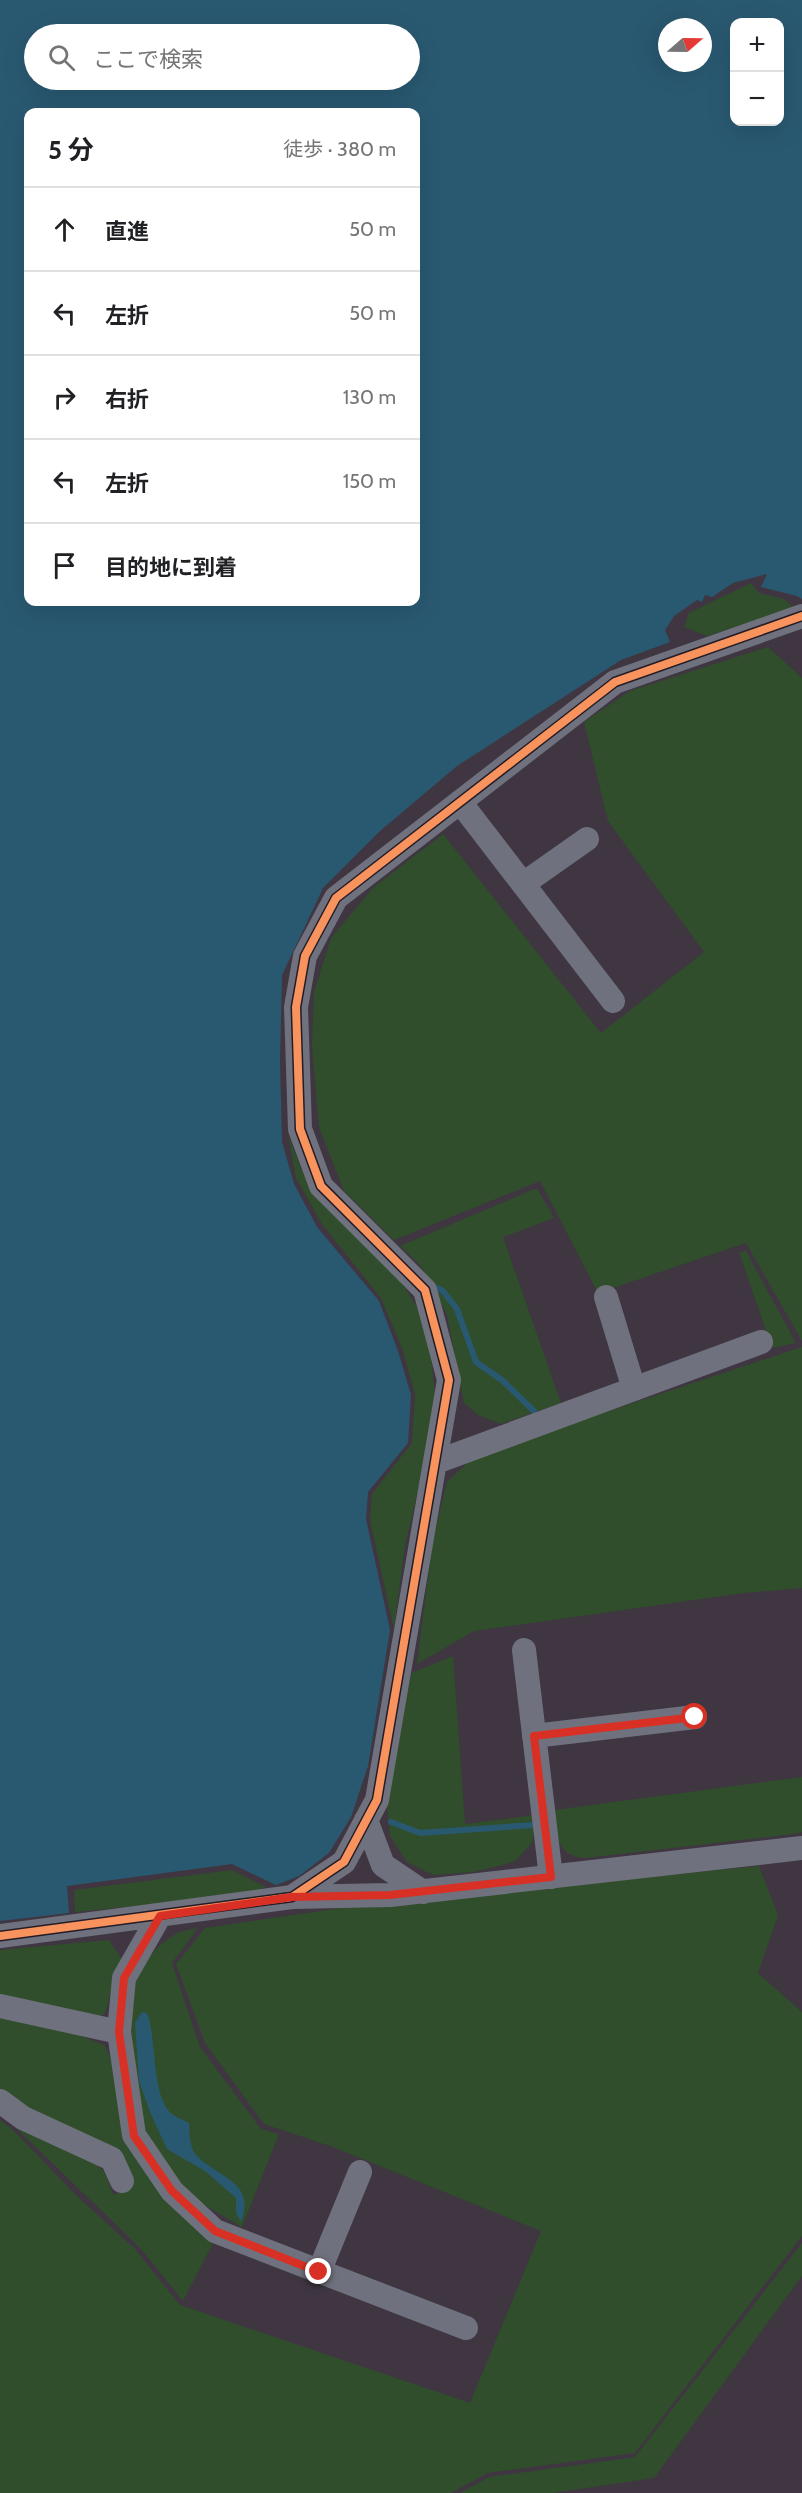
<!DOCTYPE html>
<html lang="ja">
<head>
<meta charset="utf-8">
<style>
	body { margin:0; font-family:Cabin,"Noto Sans JP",sans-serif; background:#f6f6f6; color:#202124 }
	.controls { position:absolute; right:18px; top:18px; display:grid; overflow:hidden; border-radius:12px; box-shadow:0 6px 24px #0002 }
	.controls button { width:54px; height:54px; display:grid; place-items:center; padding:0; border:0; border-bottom:2px solid #e0e0e0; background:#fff; color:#202124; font:30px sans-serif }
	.compass { position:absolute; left:658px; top:18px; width:54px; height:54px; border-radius:50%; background:#fff; box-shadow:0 6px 24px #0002; rotate:70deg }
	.stop { position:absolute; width:18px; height:18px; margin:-14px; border:4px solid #d93025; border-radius:50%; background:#fff }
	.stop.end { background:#d93025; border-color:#fff; box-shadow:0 2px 6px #0008 }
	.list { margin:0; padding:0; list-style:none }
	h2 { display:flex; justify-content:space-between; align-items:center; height:78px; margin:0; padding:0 24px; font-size:26px }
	h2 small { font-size:20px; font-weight:400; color:#757577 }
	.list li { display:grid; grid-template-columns:39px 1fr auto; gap:18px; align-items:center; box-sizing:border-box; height:84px; padding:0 24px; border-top:2px solid #e0e0e0 }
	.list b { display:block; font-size:22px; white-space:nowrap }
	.list em { font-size:20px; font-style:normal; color:#757577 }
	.icon { flex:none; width:33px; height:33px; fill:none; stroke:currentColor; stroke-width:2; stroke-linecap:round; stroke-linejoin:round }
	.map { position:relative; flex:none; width:802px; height:2493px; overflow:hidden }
	.search { position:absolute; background:#fff; box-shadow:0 6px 24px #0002; left:24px; top:24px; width:396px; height:66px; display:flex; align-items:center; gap:15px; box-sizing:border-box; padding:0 21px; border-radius:33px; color:#757577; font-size:22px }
	.panel { position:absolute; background:#fff; box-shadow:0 6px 24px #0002; left:24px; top:108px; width:396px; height:498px; border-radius:12px }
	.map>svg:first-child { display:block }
	.green { fill:#304e2c }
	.water { fill:#295971; fill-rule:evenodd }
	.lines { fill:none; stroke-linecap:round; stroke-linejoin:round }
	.stream { stroke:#295971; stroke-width:6 }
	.minor { stroke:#6f727e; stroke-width:24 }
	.cycleway-casing { stroke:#241c26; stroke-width:11 }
	.cycleway { stroke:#f8935d; stroke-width:8 }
	.route { stroke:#d93025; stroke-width:8 }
</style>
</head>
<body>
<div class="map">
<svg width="802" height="2493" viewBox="0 0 802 2493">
	<rect width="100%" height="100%" fill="#3f3642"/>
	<path class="green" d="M 751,583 L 759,593 L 784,599 L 794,608 L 707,636 L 684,627 L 689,613 Z
		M 768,647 L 802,678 L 802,1341 L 746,1243 L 598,1293 L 540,1181 L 394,1240 L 344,1191 L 319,1127 L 312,1046 L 314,992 L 331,938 L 373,888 L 443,834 L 601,1033 L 704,952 L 608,821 L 584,722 L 630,691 Z
		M 288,1135 L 304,1175 L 322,1203 L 402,1283 L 417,1308 L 430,1347 L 435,1396 L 429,1444 L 405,1545 L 394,1629 L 370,1520 L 372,1494 L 412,1443 L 415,1394 L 402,1348 L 381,1298 L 322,1224 L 296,1178 Z
		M 537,1188 L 554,1218 L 503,1237 L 561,1403 L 501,1424 L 478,1415 L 464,1403 L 447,1315 L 421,1266 L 400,1246 Z
		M 746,1251 L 796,1343 L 772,1348 L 739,1252 Z
		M 802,1347 L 802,1588 L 744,1593 L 474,1631 L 417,1664 L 433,1540 L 447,1482 L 476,1455 Z
		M 453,1656 L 465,1824 L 536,1815 L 532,1843 L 514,1862 L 474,1872 L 433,1875 L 407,1862 L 390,1836 L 387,1807 L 411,1673 Z
		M 802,1777 L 802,1832 L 794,1834 L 585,1858 C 556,1857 556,1832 554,1810 Z
		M 759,1866 L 778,1915 L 758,1973 L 802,2012 L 802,2236 L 635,2453 L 488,2473 L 451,2493 L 0,2493 L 0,2120 L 13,2130 L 76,2195 L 135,2249 L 180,2305 L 470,2403 L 541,2231 L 330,2146 L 264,2124 L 205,2043 L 176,1964 L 205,1928 L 348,1907 Z
		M 232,1870 L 266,1887 L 246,1895 L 75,1912 L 74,1890 Z
		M 198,1928 L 172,1963 L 200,2047 L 261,2129 L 279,2134 L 242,2227 C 225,2217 182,2193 171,2178 C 136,2128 123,2062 130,2003 C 131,1996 131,1987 133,1980 C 139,1964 165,1938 180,1932 C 186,1930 193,1929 198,1928 Z
		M 109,1940 L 123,1961 L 114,1981 L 105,2014 L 94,2017 L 0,1998 L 0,1950 Z
		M 0,2018 L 74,2033 L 104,2045 L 112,2060 L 121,2116 L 213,2243 L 183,2301 L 141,2249 L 16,2128 L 82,2153 L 105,2172 L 113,2195 L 127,2188 L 123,2162 L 106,2143 L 40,2119 L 0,2092 Z
		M 802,2243 L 802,2276 L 654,2478 L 552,2493 L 460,2493 L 489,2477 L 635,2457 Z"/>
	<path class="water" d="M 0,0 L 802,0 L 802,599 L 797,596 L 761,587 L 767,574 L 733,583 L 712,597 L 705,595 L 702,602 L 697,600 L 674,616 L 665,630 L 670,642 L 621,660 L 457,766 L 380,831 L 323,888 L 282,975 L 280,1061 L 282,1142 L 294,1184 L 317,1227 L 379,1301 L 398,1351 L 411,1395 L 408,1443 L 368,1492 L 366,1519 L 390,1630 L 368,1766 L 351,1817 L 329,1853 L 299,1876 L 276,1885 L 232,1864 L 67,1886 L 69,1913 L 0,1921 ZM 734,22 L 780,22 L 780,122 L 734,122 ZM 667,27 L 703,27 L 703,63 L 667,63 ZM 34,34 L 410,34 L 410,80 L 34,80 ZM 28,112 L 416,112 L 416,602 L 28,602 Z
		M 142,2012 L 147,2013 C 157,2038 151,2098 172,2114 C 177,2118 184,2120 189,2123 C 190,2133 189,2147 196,2155 C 216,2177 257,2181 241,2222 L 236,2213 L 236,2198 L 205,2171 L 167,2149 L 150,2112 L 139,2081 L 135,2023 Z"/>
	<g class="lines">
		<path class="stream" d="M 432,1286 L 443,1291 L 457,1309 L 476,1362 L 502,1380 L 534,1411
			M 391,1822 L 420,1833 L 534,1825"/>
		<path class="minor" d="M 460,802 L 613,1001
			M 523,884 L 587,839
			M 606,1297 L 634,1389
			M 436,1462 L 761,1342
			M 524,1650 L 551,1877
			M 534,1736 L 695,1717
			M 366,1820 L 383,1865 L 423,1892
			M 292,1897 L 344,1862 L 377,1800 L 449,1380 L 425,1290 L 321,1186 L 300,1129 L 296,1007 L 305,956 L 336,898 L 615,682 L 802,616
			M 160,1915 L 124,1978 L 119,2032 L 134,2135 L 172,2191 L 215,2231 L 466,2328
			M 0,1936 L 292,1897 L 390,1895 L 802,1848
			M 0,2006 L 119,2032
			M 0,2101 L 23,2118 L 112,2159 L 122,2181
			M 319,2272 L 360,2172"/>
		<g class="cycleway-casing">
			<path id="cycleway" d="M 0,1936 L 292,1897 L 344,1862 L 377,1800 L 449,1380 L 425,1290 L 321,1186 L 300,1129 L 296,1007 L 305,956 L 336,898 L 615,682 L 802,616"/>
		</g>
		<use href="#cycleway" class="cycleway"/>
	</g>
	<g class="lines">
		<path class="route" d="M 319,2272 L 215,2231 L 172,2191 L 134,2136 L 119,2032 L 124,1978 L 160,1916 L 292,1897 L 390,1895 L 551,1877 L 534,1736 L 695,1717"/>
	</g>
</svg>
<div class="controls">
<button>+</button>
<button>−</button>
</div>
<svg class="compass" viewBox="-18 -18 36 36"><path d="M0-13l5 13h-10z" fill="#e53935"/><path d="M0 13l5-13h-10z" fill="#757577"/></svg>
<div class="stop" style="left:695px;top:1717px"></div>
<div class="stop end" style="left:319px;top:2272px"></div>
<div class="search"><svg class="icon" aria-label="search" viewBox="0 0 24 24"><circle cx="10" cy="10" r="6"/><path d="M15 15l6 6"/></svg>ここで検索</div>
<section class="panel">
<h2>5 分<small>徒歩 · 380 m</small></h2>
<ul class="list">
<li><svg class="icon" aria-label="ahead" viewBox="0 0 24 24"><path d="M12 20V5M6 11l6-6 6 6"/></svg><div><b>直進</b></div><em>50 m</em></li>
<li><svg class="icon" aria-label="left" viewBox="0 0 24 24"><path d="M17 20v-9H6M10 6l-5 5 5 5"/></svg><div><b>左折</b></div><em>50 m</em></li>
<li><svg class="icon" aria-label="right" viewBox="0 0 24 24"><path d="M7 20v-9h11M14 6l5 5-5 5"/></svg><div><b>右折</b></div><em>130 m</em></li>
<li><svg class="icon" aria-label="left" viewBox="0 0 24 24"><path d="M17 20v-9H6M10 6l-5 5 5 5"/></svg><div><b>左折</b></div><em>150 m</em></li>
<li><svg class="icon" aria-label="arrive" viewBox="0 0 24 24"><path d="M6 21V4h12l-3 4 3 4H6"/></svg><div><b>目的地に到着</b></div></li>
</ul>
</section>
</div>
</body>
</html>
